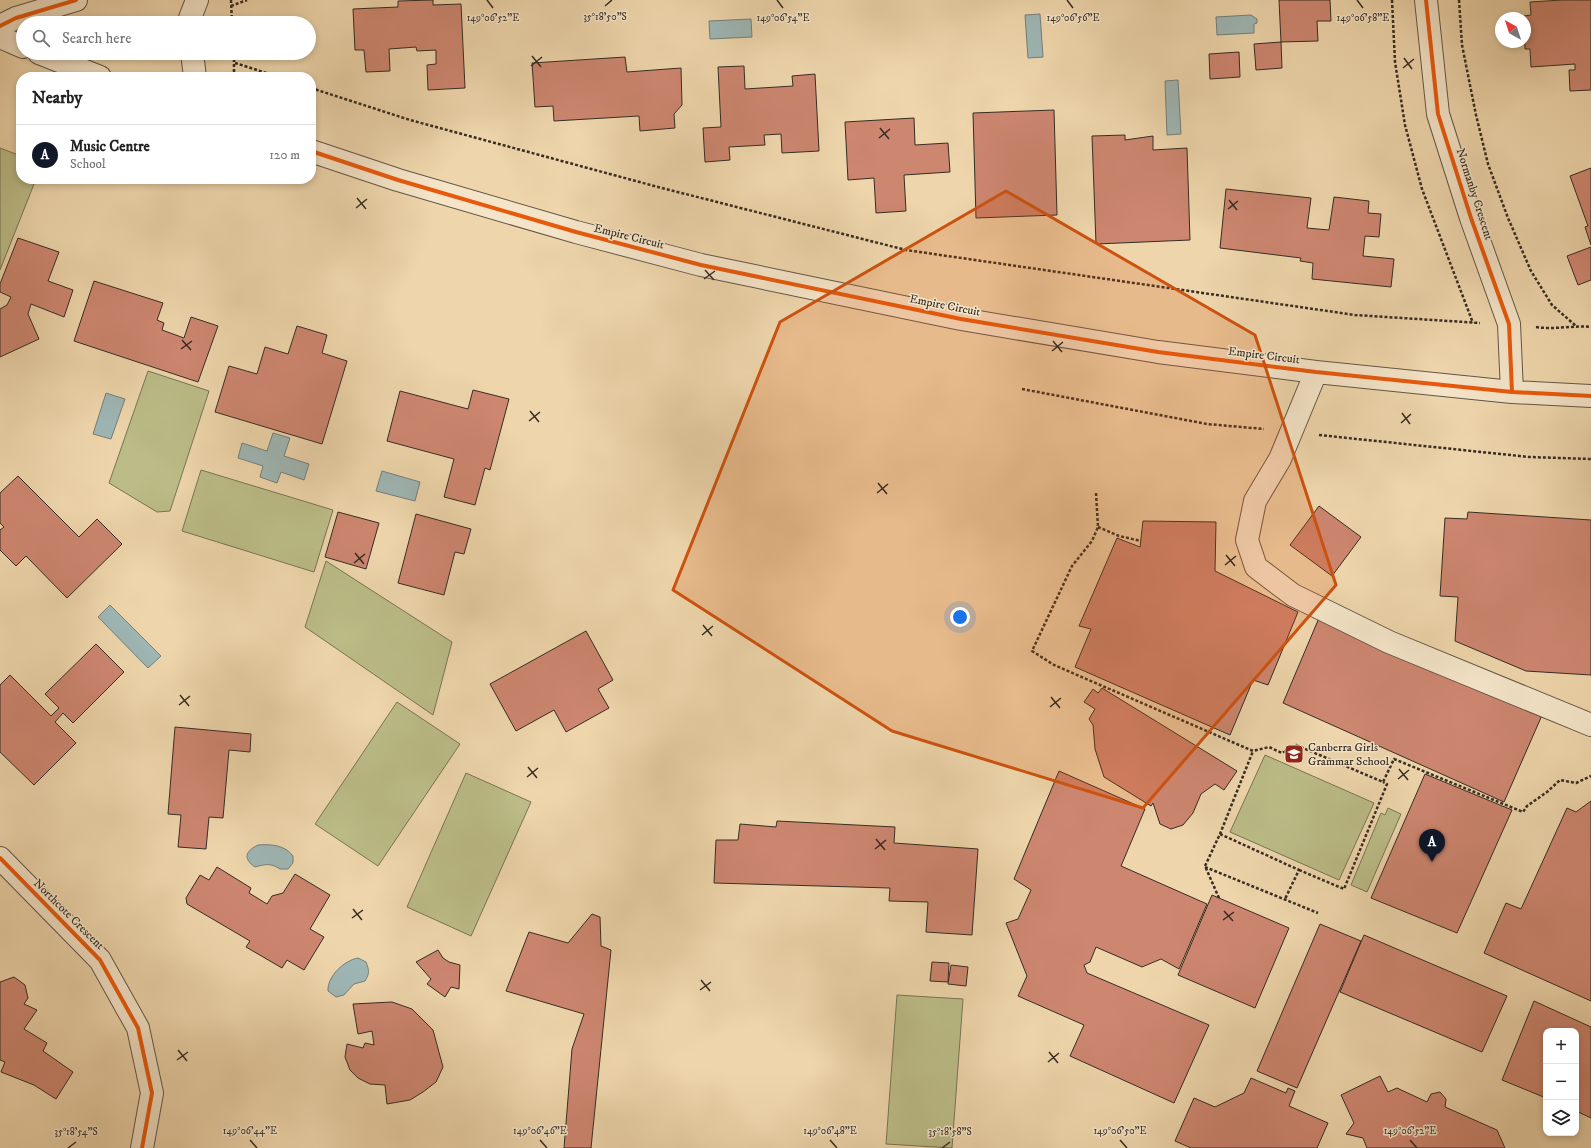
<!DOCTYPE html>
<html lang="en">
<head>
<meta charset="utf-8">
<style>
	body { margin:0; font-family:"IM FELL DW Pica",serif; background:#f6f6f6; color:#222 }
	.controls { position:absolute; right:12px; bottom:12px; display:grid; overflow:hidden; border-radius:8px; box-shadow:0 2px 6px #0003 }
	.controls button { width:36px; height:36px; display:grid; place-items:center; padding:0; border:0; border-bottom:1px solid #e0e0e0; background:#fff; color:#222; font:20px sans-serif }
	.compass { position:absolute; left:1495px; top:12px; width:36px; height:36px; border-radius:50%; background:#fff; box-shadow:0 2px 6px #0003; rotate:321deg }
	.you { position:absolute; left:960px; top:617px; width:14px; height:14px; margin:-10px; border:3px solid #fff; border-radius:50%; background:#1a73e8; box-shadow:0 0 0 6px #1a73e833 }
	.badge { display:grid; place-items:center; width:26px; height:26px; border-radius:50%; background:#111827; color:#fff; font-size:13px; font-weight:700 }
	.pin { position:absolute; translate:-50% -33px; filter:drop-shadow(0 1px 2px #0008) }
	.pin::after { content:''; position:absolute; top:21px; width:14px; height:12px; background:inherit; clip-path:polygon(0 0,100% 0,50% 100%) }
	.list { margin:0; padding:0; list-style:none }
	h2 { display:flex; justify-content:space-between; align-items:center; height:52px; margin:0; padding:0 16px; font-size:17px }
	h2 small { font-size:13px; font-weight:400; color:#767676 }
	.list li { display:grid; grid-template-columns:26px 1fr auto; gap:12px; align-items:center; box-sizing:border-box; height:60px; padding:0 16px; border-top:1px solid #e0e0e0 }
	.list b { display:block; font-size:15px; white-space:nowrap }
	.list p { margin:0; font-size:13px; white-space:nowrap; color:#767676 }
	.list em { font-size:13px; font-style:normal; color:#767676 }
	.icon { flex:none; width:22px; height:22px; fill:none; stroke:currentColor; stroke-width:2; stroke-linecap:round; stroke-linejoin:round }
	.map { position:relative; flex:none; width:1591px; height:1148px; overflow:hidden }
	.search { position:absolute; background:#fff; box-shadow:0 2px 6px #0003; left:16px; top:16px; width:300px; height:44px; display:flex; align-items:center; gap:10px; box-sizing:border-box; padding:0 14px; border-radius:22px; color:#767676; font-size:15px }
	.panel { position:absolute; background:#fff; box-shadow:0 2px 6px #0003; left:16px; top:72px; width:300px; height:112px; border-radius:16px }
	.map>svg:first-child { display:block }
	.green { fill:#bbbc87; stroke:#787455 }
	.water { fill:#9eb6b4; stroke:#747f7a }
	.building { fill:#cd8670; stroke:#362c23 }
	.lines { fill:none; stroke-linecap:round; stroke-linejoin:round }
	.minor-casing { stroke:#645645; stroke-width:24 }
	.path { stroke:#362c23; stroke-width:2.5; stroke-dasharray:3 2; stroke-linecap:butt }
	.minor { stroke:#f4e4c8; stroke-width:22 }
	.cycleway-casing { stroke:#f4e4c8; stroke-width:6 }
	.cycleway { stroke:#e8590c; stroke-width:4 }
	.marked { fill:#cd520f; fill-opacity:0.2; stroke:#cd520f; stroke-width:3; stroke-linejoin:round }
	.ticks { fill:none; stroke:#362c23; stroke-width:1.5 }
	.labels { text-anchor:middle; stroke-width:3; stroke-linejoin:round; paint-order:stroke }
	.street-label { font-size:12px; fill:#362c23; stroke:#f4e4c8 }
	.poi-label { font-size:12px; fill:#362c23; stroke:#f4e4c8; text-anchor:start }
	.ticks-label { font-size:10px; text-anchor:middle; fill:#362c23; stroke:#f4e4c8; stroke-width:3; stroke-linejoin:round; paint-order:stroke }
</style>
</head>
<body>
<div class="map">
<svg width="1591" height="1148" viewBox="0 0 1591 1148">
	<rect width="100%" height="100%" fill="#eed5ab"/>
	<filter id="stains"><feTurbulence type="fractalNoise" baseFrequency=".005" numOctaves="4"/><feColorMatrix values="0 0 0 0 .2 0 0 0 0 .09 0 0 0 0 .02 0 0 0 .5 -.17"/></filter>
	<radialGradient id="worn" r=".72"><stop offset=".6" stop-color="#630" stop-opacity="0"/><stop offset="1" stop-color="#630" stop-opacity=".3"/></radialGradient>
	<path class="green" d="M 0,148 L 21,156 L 21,179 L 36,179 L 0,270 Z
		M 148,371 L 209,391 L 170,511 L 157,512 L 109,483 Z
		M 201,470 L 333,510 L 314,572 L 182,531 Z
		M 326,561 L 452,642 L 433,715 L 305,627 Z
		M 397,702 L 460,744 L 378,866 L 315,824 Z
		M 1265,755 L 1374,803 L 1339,880 L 1230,832 Z
		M 466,773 L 531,802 L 471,936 L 407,907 Z
		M 1388,808 L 1401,814 L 1367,892 L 1351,885 L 1381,813 L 1385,815 Z
		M 897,995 L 963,999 L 952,1148 L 886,1144 Z"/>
	<path class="water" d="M 1040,14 L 1043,57 L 1028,58 L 1025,15 Z
		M 1251,15 L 1257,19 L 1257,23 L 1254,24 L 1254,33 L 1217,35 L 1216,17 Z
		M 751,19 L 752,37 L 710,39 L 709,21 Z
		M 1178,80 L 1181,134 L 1167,135 L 1165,81 Z
		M 106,393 L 125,399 L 111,439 L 93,434 Z
		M 273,433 L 290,438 L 284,456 L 309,464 L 304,480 L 281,472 L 277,483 L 260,477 L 263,466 L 238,458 L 242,443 L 267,451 Z
		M 382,471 L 420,482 L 415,501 L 376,491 Z
		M 110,605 L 161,656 L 148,668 L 98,617 Z
		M 258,845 C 271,844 285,845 293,856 L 293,863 L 288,869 L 280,869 C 271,863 266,864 255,867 C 243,859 245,851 258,845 Z
		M 358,958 L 366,962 C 369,970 370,973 365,981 L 354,984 L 344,995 L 336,997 L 328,991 C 327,976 345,960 358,958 Z"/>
	<path class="building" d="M 433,0 L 433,5 L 461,4 L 465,88 L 428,90 L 427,65 L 436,64 L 436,50 L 417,51 L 416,47 L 389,49 L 390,71 L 366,72 L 364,50 L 355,50 L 353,9 L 398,7 L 398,1 Z
		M 1279,0 L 1330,0 L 1331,21 L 1317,21 L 1318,41 L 1281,42 Z
		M 1562,0 L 1591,0 L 1591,90 L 1570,91 L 1569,70 L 1575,70 L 1575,64 L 1531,67 L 1530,49 L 1525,49 L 1524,16 L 1531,15 L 1530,2 Z
		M 1281,42 L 1282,68 L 1256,70 L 1254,44 Z
		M 1239,52 L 1240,77 L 1210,79 L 1209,54 Z
		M 625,57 L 627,72 L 681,68 L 682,105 L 674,114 L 675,128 L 640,131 L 639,116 L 554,121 L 553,106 L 535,107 L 532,63 Z
		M 744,66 L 745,89 L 793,86 L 792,76 L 815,74 L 819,151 L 782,153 L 781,134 L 764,135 L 765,145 L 729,147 L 730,160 L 705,162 L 703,128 L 721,127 L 718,67 Z
		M 1054,110 L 1057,215 L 976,218 L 973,113 Z
		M 914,118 L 915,145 L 948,143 L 950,172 L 904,175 L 906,211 L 876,213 L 874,178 L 848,180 L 845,122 Z
		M 1125,135 L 1125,140 L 1153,136 L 1153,150 L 1187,148 L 1190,240 L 1096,244 L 1092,136 Z
		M 1591,168 L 1591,245 L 1585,227 L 1588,226 L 1570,176 Z
		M 1226,189 L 1311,198 L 1307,228 L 1329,230 L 1334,197 L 1369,201 L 1368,213 L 1381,214 L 1379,237 L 1365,236 L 1363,256 L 1394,259 L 1391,287 L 1312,279 L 1313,263 L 1300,261 L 1301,258 L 1220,248 Z
		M 18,238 L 59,252 L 48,281 L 73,290 L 64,317 L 31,304 L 28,314 L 39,339 L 0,357 L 0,309 L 7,305 L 11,297 L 0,292 L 0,284 Z
		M 1591,247 L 1591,280 L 1578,285 L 1567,256 Z
		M 94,281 L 163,303 L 157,320 L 164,323 L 162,330 L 184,338 L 191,317 L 218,326 L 198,382 L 74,341 Z
		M 297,326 L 327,335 L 322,353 L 347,361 L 322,444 L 215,412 L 229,366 L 257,374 L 265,347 L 288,354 Z
		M 473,390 L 509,399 L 490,470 L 485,468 L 475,505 L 444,497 L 454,459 L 387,441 L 400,391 L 468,409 Z
		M 18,476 L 79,537 L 97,519 L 122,544 L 67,598 L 26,556 L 16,566 L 0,550 L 0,530 L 4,527 L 0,523 L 0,493 Z
		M 1319,506 L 1361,537 L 1332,576 L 1290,545 Z
		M 338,512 L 379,523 L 366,569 L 325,557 Z
		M 1468,512 L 1591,520 L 1591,675 L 1526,671 L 1455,641 L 1458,597 L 1440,596 L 1445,518 L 1467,519 Z
		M 416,514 L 471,529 L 464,554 L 455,552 L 444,595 L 398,583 Z
		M 1143,521 L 1216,522 L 1215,571 L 1298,612 L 1268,685 L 1253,680 L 1230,735 L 1075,667 L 1091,629 L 1079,626 L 1117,538 L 1140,547 Z
		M 1319,618 L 1543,713 L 1504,802 L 1283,703 Z
		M 586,631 L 613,680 L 598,689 L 609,708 L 566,732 L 554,710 L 516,731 L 490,684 Z
		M 96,644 L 124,672 L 73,723 L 63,713 L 55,722 L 76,743 L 34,785 L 0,752 L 0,685 L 10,675 L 51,716 L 59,708 L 45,694 Z
		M 1102,688 L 1237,771 L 1224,790 L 1215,784 L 1201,794 L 1193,813 L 1183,825 L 1171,829 L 1160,824 L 1153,803 L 1151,806 L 1104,777 L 1095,749 L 1093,725 L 1089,719 L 1095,709 L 1084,702 L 1093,689 L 1098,693 Z
		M 175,727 L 251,734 L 250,752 L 229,750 L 223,818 L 209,817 L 206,849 L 178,847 L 181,815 L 168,814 Z
		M 1059,771 L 1145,809 L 1121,866 L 1207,904 L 1179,969 L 1161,959 L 1142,967 L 1096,947 L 1090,962 L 1084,965 L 1087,973 L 1209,1025 L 1174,1103 L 1070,1056 L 1084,1025 L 1018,996 L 1027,976 L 1006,923 L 1018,919 L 1031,890 L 1014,879 Z
		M 1425,774 L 1512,810 L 1457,933 L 1371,898 Z
		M 1591,801 L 1591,1001 L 1484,953 L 1506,903 L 1521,909 L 1567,808 L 1576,812 Z
		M 777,821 L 895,827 L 894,843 L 978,849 L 972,935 L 926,932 L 928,902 L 889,901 L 890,888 L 714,883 L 716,840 L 738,840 L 740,824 L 776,827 Z
		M 217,867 L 251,888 L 249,893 L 267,904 L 272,896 L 283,893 L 295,874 L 330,895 L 310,929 L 324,937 L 304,970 L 287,960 L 282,968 L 246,947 L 250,941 L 187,904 L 186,898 L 200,875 L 209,880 Z
		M 1212,895 L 1289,928 L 1255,1008 L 1178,975 Z
		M 592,914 L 600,917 L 601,946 L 611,950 L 591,1148 L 564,1148 L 572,1049 L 584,1014 L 506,991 L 529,932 L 568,943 Z
		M 1320,924 L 1361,941 L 1297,1088 L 1257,1071 Z
		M 1364,935 L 1507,996 L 1482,1052 L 1340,992 Z
		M 438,950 L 443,958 L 449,962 L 460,965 L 459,989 L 451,987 L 445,997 L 427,984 L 431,979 L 416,962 Z
		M 932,962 L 949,963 L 948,982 L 930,981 Z
		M 951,965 L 968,967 L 966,986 L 948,984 Z
		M 14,977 L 25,985 L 28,998 L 24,1004 L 37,1010 L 24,1029 L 47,1043 L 43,1051 L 73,1072 L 56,1099 L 34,1085 L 1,1072 L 5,1062 L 0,1060 L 0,982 Z
		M 1534,1001 L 1591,1027 L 1591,1118 L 1576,1111 L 1576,1031 L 1546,1031 L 1546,1098 L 1502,1080 Z
		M 392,1002 L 412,1009 L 433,1030 L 443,1067 L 436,1082 L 423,1092 L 410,1100 L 387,1104 L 385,1085 L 370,1084 L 358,1078 L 350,1070 L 345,1057 L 347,1044 L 363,1048 L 365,1043 L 374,1045 L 372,1031 L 358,1034 L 353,1004 Z
		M 1380,1076 L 1388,1092 L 1397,1088 L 1427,1102 L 1431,1094 L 1440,1092 L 1446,1099 L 1445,1107 L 1497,1130 L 1505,1148 L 1367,1148 L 1363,1138 L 1346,1134 L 1354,1123 L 1341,1095 Z
		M 1251,1078 L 1286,1093 L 1288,1088 L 1295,1091 L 1289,1106 L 1328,1123 L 1317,1148 L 1191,1148 L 1175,1141 L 1194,1098 L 1215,1107 L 1244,1093 Z"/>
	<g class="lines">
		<g class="minor-casing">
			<path id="minor" d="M 1426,0 L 1438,114 L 1471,218 L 1509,324 L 1512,392
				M 191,23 L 190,18 L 197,0
				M 0,26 L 16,18 L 76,0
				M 0,37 L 23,47
				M 39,53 L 100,77
				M 192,53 L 195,77
				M 311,151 L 398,180 L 576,232 L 701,265 L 961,319 L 1158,352 L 1316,372 L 1512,392 L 1591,396
				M 1316,372 L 1280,459 L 1255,501 L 1247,540 L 1256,567 L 1293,595 L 1389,642 L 1591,725
				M 0,858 L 100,960 L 138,1028 L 152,1093 L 142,1148"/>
		</g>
		<path class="path" d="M 231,0 L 232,23
			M 1392,0 L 1395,62 L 1405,125 L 1422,189 L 1473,323
			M 1459,0 L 1462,45 L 1476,115 L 1488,164 L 1508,218 L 1531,271 L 1552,305 L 1576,326
			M 231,6 L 247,0
			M 235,63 L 279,77
			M 234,77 L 234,53
			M 311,88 L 410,120 L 658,187 L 906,250 L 1355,315 L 1480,323
			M 1536,327 C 1554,330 1573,325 1591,327
			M 1022,389 L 1207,424 L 1264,429
			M 1319,435 L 1529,457 L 1591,459
			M 1096,493 L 1098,527 L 1092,541 L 1072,566 L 1032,651 L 1054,665 L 1253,751 L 1269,747 L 1282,753 L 1296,745 L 1383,782 L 1394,759 L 1523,812 L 1527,806 L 1547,792 L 1560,780 L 1576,783 L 1591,776
			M 1098,527 L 1119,536 L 1141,541
			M 1220,834 L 1299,870 L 1285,899
			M 1205,867 L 1318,913
			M 1299,870 L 1344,889 L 1387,784 L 1383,782
			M 1219,898 L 1205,866 L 1220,834 L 1253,751"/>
		<use href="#minor" class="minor"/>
		<g class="cycleway-casing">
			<path id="cycleway" d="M 1426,0 L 1438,114 L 1471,218 L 1509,324 L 1512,392
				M 0,26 L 16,18 L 76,0
				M 311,151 L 398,180 L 576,232 L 701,265 L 961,319 L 1158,352 L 1316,372 L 1512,392 L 1591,396
				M 0,858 L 100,960 L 138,1028 L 152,1093 L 142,1148"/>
		</g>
		<use href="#cycleway" class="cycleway"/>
	</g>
	<path class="marked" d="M 1006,191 L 1255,335 L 1336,585 L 1143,808 L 892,731 L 673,590 L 780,322 Z"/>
	<path class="ticks" d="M 487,0 L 493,8M 777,0 L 783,8M 1067,0 L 1073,8M 1357,0 L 1363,8M 605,6 L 612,0M 532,56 L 541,67M 1404,58 L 1412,69M 531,66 L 542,57M 1403,68 L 1414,59M 880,128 L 889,139M 879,138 L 890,129M 357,198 L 366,209M 1229,200 L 1237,210M 356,208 L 367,199M 1228,209 L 1238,201M 705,270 L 714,280M 704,279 L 715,271M 182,340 L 191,350M 1053,341 L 1062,352M 181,349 L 192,341M 1052,351 L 1063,342M 530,411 L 539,422M 1402,413 L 1410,424M 529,421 L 540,412M 1401,423 L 1411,414M 878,483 L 887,494M 877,493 L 888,484M 355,553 L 364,564M 1226,555 L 1235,566M 354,563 L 365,554M 1225,565 L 1236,556M 703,625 L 712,636M 702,635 L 713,626M 180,695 L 189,706M 1051,697 L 1060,708M 179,705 L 190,696M 1050,707 L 1061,698M 528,767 L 537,778M 1399,769 L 1408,780M 527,777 L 538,768M 1398,779 L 1409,770M 876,839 L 885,850M 875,849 L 886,840M 353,909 L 362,920M 1224,911 L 1233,921M 352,918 L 363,910M 1223,920 L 1234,912M 701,980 L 710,991M 700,990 L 711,982M 178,1050 L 187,1061M 1049,1052 L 1058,1063M 177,1060 L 188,1052M 1048,1062 L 1059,1053M 250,1140 L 257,1148M 540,1140 L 547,1148M 830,1140 L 837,1148M 1120,1140 L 1127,1148M 1410,1140 L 1417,1148M 68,1148 L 76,1142M 942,1148 L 950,1142"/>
	<defs>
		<g id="school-square" transform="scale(1)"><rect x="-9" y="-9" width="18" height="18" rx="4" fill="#8f2418" stroke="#f4e4c8"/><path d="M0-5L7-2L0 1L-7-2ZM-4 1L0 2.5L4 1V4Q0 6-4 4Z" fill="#fff"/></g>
	</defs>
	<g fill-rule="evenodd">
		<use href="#school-square" x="1294" y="754"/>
	</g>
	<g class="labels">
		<g class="street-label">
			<text transform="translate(1475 194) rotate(72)" y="4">Normanby Crescent</text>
			<text transform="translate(629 236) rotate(14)" y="4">Empire Circuit</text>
			<text transform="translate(945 305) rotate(11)" y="4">Empire Circuit</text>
			<text transform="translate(1264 355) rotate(7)" y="4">Empire Circuit</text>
			<text transform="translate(69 914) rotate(45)" y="4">Northcote Crescent</text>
		</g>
		<g class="poi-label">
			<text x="1308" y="751">Canberra Girls<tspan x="1308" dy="14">Grammar School</tspan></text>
		</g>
	</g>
	<g class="ticks-label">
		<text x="605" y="20">35°18'50"S</text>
		<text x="1073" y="21">149°06'56"E</text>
		<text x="493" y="21">149°06'52"E</text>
		<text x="783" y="21">149°06'54"E</text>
		<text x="1363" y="21">149°06'58"E</text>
		<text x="250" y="1134">149°06'44"E</text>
		<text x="540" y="1134">149°06'46"E</text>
		<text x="830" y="1134">149°06'48"E</text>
		<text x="1120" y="1134">149°06'50"E</text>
		<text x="1410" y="1134">149°06'52"E</text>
		<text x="76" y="1135">35°18'54"S</text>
		<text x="950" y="1135">35°18'58"S</text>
	</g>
	<rect width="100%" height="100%" filter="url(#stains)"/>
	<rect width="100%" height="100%" fill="url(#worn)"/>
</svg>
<div class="controls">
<button>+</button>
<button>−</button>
<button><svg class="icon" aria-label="layers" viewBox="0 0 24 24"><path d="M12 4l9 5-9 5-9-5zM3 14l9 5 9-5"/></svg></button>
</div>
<svg class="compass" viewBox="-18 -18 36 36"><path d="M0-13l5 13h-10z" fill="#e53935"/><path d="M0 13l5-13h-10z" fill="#767676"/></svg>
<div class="you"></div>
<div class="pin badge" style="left:1432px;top:862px">A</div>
<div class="search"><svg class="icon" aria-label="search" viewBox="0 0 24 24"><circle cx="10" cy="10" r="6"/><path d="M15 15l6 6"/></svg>Search here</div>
<section class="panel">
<h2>Nearby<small></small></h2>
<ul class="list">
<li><span class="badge">A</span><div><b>Music Centre</b><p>School</p></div><em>120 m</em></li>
</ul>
</section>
</div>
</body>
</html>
